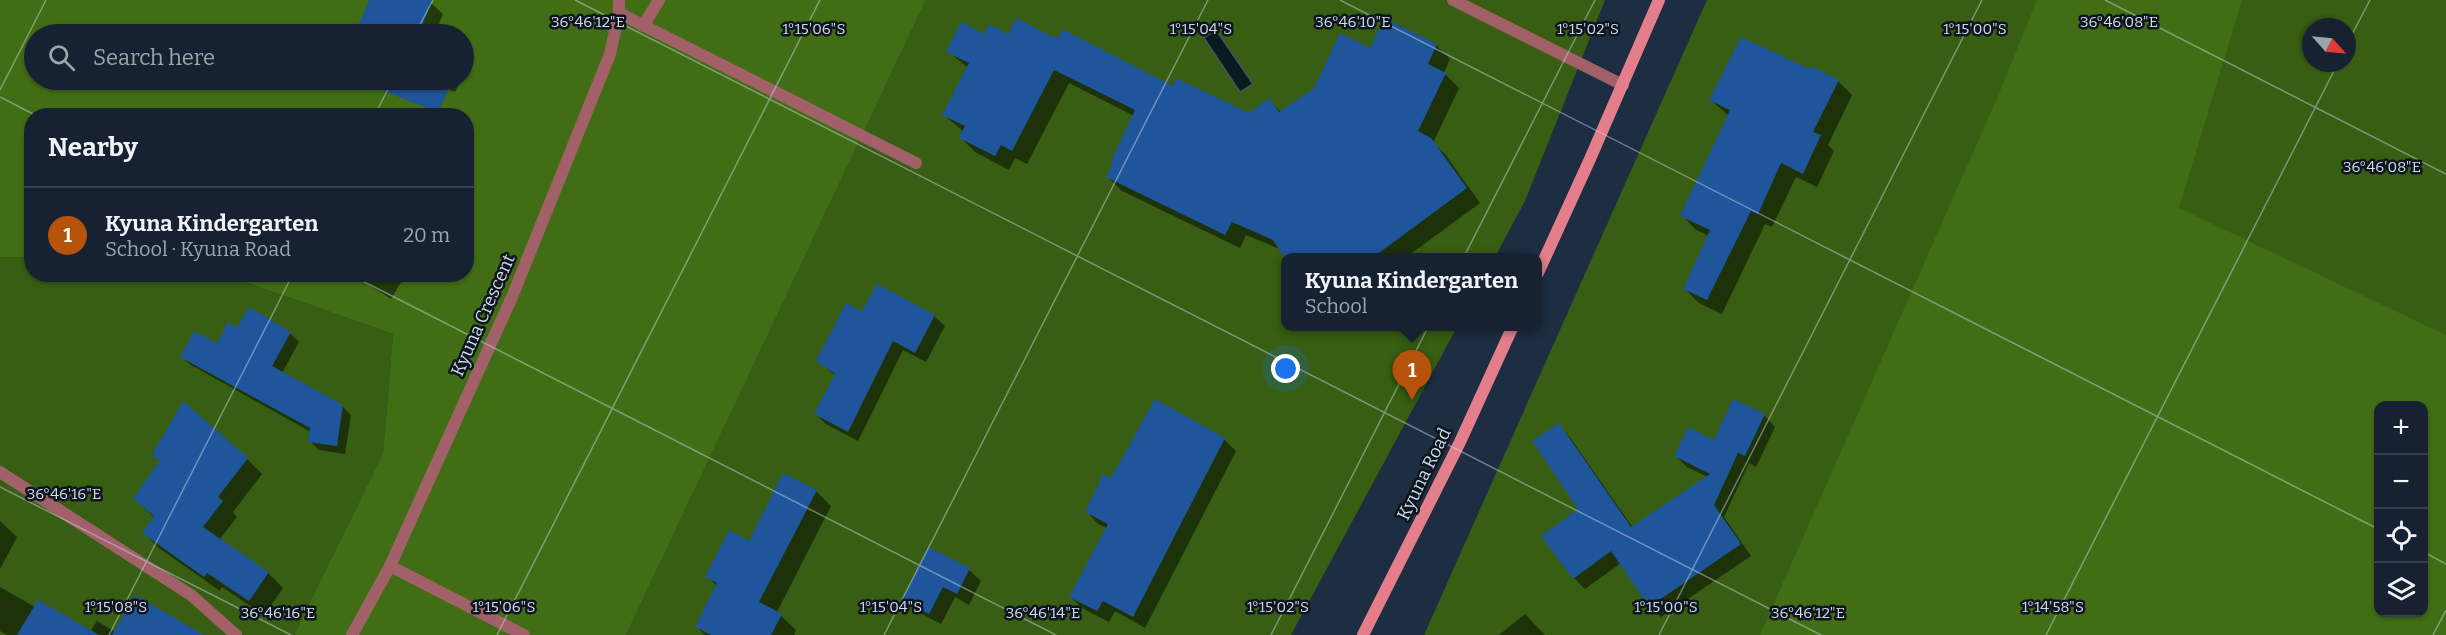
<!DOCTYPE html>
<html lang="en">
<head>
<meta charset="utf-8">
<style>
	body { margin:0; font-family:Bitter,serif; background:#1f2a3a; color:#f1f3f6 }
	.controls { position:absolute; right:18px; bottom:18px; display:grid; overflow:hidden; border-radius:12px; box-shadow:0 2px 4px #0004 }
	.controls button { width:54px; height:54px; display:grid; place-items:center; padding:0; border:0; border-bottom:2px solid #353f4d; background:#162232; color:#f1f3f6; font:30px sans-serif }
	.compass { position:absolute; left:2302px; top:18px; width:54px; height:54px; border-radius:50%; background:#162232; box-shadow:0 2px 4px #0004; rotate:117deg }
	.you { position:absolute; left:1286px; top:369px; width:21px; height:21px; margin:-15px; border:4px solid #fff; border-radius:50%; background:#1a73e8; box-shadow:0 0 0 9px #1a73e833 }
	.badge { display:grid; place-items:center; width:39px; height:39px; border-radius:50%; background:#b45309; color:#fff; font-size:20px; font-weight:700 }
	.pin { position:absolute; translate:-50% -50px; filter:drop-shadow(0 2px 3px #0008) }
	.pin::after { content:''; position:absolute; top:32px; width:21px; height:18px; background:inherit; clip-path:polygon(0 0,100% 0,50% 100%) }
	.popup { position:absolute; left:1281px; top:253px; width:261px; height:78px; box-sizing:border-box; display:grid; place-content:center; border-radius:12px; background:#162232; filter:drop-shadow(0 2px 4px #0005); font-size:20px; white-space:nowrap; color:#9ea4ac }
	.popup b { font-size:22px; color:#f1f3f6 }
	.popup::after { content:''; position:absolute; left:50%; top:100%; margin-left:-12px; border:12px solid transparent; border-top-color:#162232 }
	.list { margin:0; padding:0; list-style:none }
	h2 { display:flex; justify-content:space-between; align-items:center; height:78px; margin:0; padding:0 24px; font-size:26px }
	h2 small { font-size:20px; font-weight:400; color:#9ea4ac }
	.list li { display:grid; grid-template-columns:39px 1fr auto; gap:18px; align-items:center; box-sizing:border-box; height:96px; padding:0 24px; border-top:2px solid #353f4d }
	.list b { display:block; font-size:22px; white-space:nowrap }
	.list p { margin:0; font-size:20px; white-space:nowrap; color:#9ea4ac }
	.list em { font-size:20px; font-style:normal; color:#9ea4ac }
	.icon { flex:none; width:33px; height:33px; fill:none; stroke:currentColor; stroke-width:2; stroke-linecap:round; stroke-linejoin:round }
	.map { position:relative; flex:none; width:2446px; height:635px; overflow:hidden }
	.search { position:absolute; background:#162232; box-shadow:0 2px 4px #0004; left:24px; top:24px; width:450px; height:66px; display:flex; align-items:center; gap:15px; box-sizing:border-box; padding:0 21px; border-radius:33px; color:#9ea4ac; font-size:22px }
	.panel { position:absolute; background:#162232; box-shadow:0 2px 4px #0004; left:24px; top:108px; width:450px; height:174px; border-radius:24px }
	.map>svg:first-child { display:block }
	.green { fill:#375e12; fill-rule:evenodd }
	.forest { fill:#416e15; fill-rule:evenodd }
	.water { fill:#091a20; stroke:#45545d; stroke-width:1.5 }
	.shadow { fill:#0007 }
	.building { fill:#1f569b }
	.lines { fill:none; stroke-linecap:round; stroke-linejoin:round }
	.lane { stroke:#a26169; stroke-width:12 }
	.street { stroke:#a26169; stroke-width:12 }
	.secondary { stroke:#e47e8a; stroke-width:12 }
	.ticks { fill:none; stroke:#d1dcea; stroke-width:1.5; stroke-opacity:0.45 }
	.labels { text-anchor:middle; stroke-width:5; stroke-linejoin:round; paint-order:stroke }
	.street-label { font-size:18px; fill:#d1dcea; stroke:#0e151e }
	.ticks-label { font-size:15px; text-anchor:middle; fill:#d1dcea; stroke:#0e151e; stroke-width:5; stroke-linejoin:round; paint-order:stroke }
</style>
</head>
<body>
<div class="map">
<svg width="2446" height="635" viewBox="0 0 2446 635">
	<rect width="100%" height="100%" fill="#1d2d42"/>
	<path class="green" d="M 926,0 L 1605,0 L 1525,201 L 1495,257 L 1286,258 L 1286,326 L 1457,327 L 1291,635 L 626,635 Z
		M 1707,0 L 2446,0 L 2446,635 L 1424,635 ZM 2311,27 L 2347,27 L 2347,63 L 2311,63 ZM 2378,406 L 2424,406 L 2424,612 L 2378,612 Z
		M 0,257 L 31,257 L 32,274 L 225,275 L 393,334 L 383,453 L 294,635 L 0,635 Z"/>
	<path class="forest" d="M 0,0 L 926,0 L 626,635 L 294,635 L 383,453 L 393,334 L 225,275 L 466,274 L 466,116 L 32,116 L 31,257 L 0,257 ZM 34,34 L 464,34 L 464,80 L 34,80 Z
		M 2037,0 L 2242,0 L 2179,208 L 2446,335 L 2446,635 L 1760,635 L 1998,96 ZM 2378,406 L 2424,406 L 2424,612 L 2378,612 Z"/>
	<path class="water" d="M 1216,30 L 1253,84 L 1240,92 L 1204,38 Z"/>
	<path class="shadow" d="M 370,0 L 424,0 L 431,3 L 443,14 L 435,34 L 364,34 L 359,29 Z
		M 985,36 L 1057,41 L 1249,115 L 1269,100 L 1281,112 L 1371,50 L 1436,45 L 1450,59 L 1444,73 L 1459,88 L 1433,143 L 1445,154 L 1480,203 L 1405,258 L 1287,258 L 1282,250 L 1246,235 L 1240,248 L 1122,191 L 1108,177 L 1134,116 L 1069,83 L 1027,164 L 1015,158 L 1009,170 L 975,152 L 961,138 L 964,132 L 944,115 L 968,68 L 948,51 Z
		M 464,57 L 469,63 L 464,75 Z
		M 1811,71 L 1838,81 L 1852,95 L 1828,145 L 1834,151 L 1817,187 L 1796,177 L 1772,227 L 1765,224 L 1722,314 L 1699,303 L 1685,289 L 1709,236 L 1696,230 L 1682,215 L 1729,116 L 1711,100 Z
		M 428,80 L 461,80 L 455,92 Z
		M 352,274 L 406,274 L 391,299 Z
		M 934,316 L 945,326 L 926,362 L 903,350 L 858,441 L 826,424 L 816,414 L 836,376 L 818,361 Z
		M 238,329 L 290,333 L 299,342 L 282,373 L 342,406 L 351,415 L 345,454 L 319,450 L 310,441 L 311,432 L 191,365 L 182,357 L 218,345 Z
		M 1764,415 L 1775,427 L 1756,467 L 1749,463 L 1724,517 L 1751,556 L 1661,617 L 1650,606 L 1621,563 L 1585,589 L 1574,578 L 1543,537 L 1580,510 L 1558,425 L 1569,436 L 1633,528 L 1708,477 L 1687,467 L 1676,456 L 1714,442 Z
		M 1224,439 L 1236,451 L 1145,628 L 1115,611 L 1109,622 L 1082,608 L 1071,597 L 1107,528 L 1098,524 L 1087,512 L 1112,480 Z
		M 154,454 L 247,459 L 262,474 L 233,512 L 237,517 L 219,540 L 268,573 L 283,588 L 264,615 L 222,587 L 220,591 L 159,548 L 144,533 L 155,518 L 135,499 L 161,461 Z
		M 816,491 L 831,506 L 777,612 L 796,630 L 794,635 L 705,635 L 696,626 L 717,586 L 707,576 Z
		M 0,521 L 17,537 L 0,569 Z
		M 929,549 L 969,570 L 981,581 L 969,605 L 955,597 L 941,624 L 916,611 L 904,599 Z
		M 0,587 L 35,607 L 90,632 L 97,621 L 115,632 L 191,635 L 7,635 L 0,631 Z
		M 1525,614 L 1545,635 L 1499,635 Z"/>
	<path class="building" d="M 369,0 L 432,0 L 419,34 L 371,34 L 357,29 Z
		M 1016,18 L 1057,39 L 1062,29 L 1173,86 L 1176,78 L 1249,113 L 1269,98 L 1279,112 L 1314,88 L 1340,33 L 1370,48 L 1384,18 L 1437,44 L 1428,64 L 1446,73 L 1418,131 L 1431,138 L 1467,188 L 1372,258 L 1285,258 L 1273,240 L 1232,222 L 1225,235 L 1106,177 L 1113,162 L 1111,161 L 1135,110 L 1054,70 L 1012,151 L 1001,145 L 995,156 L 959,138 L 965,126 L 942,115 L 969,63 L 946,52 L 961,22 L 984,34 L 989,24 L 1008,34 Z
		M 1741,37 L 1810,69 L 1811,66 L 1839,80 L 1813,132 L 1821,135 L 1803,174 L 1781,163 L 1758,214 L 1751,211 L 1707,300 L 1683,289 L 1710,230 L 1680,216 L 1730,110 L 1709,100 Z
		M 361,80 L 453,80 L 438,112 L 360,82 Z
		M 877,284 L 935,315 L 915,353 L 893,341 L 848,432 L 814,414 L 835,374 L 816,361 L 846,303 L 862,311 Z
		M 249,307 L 291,332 L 272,366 L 343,405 L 337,446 L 308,442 L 310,428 L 180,357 L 194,331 L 217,343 L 228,322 L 237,327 Z
		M 1155,399 L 1225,438 L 1133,617 L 1103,601 L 1097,611 L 1069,597 L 1108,524 L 1085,512 L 1103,474 L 1111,478 Z
		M 1733,399 L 1765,414 L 1745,456 L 1738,453 L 1714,505 L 1741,544 L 1649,607 L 1611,551 L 1573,579 L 1541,536 L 1578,509 L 1532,441 L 1559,423 L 1631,527 L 1710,474 L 1674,456 L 1688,427 L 1714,440 Z
		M 183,401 L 248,458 L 218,497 L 223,501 L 203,527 L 269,572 L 249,601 L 207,573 L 204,577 L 142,533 L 154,516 L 133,499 L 160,460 L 152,455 Z
		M 783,473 L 817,490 L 759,602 L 782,614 L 771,635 L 711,635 L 695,627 L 717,583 L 705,577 L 729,530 L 749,541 Z
		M 928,547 L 970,568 L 957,594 L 943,587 L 929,614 L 902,600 Z
		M 135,595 L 204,635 L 112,635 Z
		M 38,600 L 99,635 L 17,635 Z"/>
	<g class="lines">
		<path class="lane" d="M 619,13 L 916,163
			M 643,26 L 659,0"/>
		<path class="street" d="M 1453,0 L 1623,85
			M 0,472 L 191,595 L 236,635
			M 390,566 L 524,635
			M 352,635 L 390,566 L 512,297 L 610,54 L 619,13 L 619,0"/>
		<path class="secondary" d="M 1538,273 L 1590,159 L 1659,0
			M 1363,635 L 1460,442 L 1513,326"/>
	</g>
	<path class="ticks" d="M 575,0 L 1821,635M 1340,0 L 2378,529M 2105,0 L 2446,174M 415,34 L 433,0M 2347,44 L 2370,0M 0,90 L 46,0M 0,97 L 37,116M 374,116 L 393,80M 349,274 L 1056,635M 0,487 L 291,635M 2424,552 L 2446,564M 109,635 L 293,274M 497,635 L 820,0M 884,635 L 1208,0M 1271,635 L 1595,0M 1659,635 L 1982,0M 2046,635 L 2338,63M 2433,635 L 2446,610"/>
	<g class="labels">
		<g class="street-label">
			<text transform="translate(483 315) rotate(-66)" y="6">Kyuna Crescent</text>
			<text transform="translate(1424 474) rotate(-64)" y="6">Kyuna Road</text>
		</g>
	</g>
	<g class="ticks-label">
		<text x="588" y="27">36°46'12"E</text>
		<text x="1353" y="27">36°46'10"E</text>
		<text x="2119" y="27">36°46'08"E</text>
		<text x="814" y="34">1°15'06"S</text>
		<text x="1201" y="34">1°15'04"S</text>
		<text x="1588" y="34">1°15'02"S</text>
		<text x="1975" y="34">1°15'00"S</text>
		<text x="2382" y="172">36°46'08"E</text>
		<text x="64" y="499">36°46'16"E</text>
		<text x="116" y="612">1°15'08"S</text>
		<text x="504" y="612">1°15'06"S</text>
		<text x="891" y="612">1°15'04"S</text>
		<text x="1278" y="612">1°15'02"S</text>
		<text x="1666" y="612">1°15'00"S</text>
		<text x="2053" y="612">1°14'58"S</text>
		<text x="278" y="618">36°46'16"E</text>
		<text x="1043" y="618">36°46'14"E</text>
		<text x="1808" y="618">36°46'12"E</text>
	</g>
</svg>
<div class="controls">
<button>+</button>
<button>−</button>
<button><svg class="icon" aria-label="locate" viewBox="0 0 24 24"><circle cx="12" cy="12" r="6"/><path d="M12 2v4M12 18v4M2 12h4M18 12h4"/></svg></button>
<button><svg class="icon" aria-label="layers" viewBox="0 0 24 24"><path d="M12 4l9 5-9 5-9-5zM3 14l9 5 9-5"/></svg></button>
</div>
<svg class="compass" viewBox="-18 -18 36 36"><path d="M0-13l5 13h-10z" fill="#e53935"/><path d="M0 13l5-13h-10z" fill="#9ea4ac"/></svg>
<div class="you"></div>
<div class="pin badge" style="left:1412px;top:400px">1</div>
<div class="popup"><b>Kyuna Kindergarten</b>School</div>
<div class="search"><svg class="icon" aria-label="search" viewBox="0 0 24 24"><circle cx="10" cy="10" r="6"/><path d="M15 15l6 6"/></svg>Search here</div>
<section class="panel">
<h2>Nearby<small></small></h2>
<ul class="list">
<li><span class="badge">1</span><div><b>Kyuna Kindergarten</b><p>School · Kyuna Road</p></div><em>20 m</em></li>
</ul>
</section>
</div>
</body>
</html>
